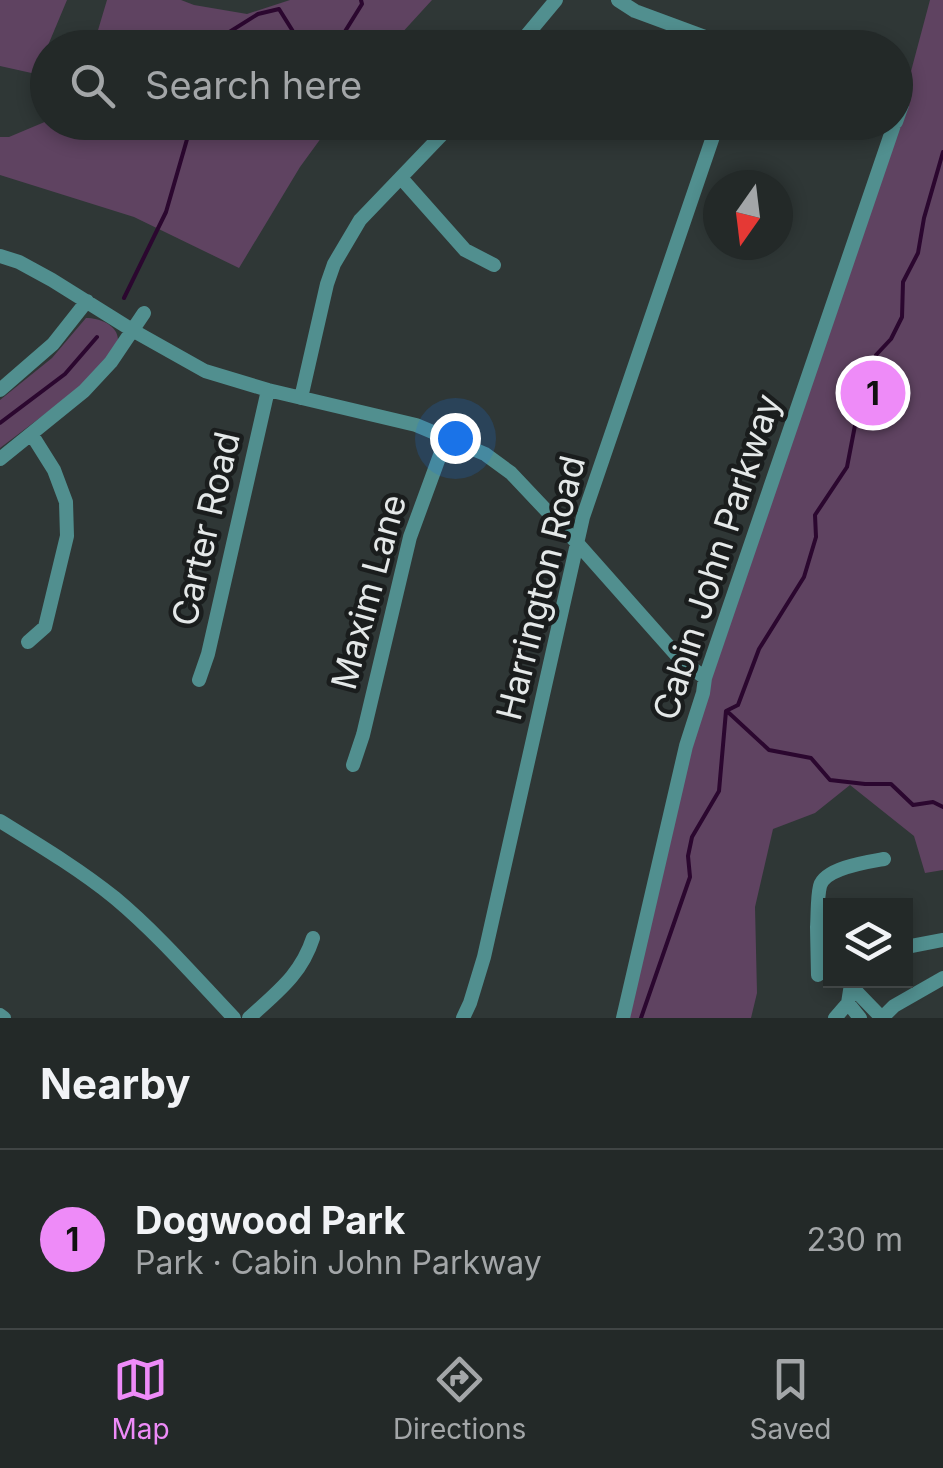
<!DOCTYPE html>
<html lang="en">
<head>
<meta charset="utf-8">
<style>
	body { margin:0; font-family:Inter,sans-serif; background:#2f3534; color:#f1f3f6 }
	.controls { position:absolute; right:30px; bottom:30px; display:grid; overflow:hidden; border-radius:0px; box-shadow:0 5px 15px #0003 }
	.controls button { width:90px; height:90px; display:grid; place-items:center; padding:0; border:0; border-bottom:2px solid #404545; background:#232928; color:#f1f3f6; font:50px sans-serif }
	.compass { position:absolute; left:703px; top:170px; width:90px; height:90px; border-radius:50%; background:#232928; box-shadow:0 5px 15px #0003; rotate:194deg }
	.you { position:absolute; left:455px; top:438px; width:35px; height:35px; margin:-25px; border:8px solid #fff; border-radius:50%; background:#1a73e8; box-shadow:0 0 0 15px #1a73e833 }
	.badge { display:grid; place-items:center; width:65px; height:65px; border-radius:50%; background:#ee8bf8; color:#111; font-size:32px; font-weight:700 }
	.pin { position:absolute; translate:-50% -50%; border:5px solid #fff; box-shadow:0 2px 10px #0006 }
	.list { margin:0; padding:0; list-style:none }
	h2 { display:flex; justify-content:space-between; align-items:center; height:130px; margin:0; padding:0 40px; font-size:42px }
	h2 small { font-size:32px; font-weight:400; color:#a3a6a8 }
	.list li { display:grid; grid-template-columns:65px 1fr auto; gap:30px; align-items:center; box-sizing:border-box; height:180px; padding:0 40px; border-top:2px solid #404545 }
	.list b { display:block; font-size:38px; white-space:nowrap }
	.list p { margin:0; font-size:32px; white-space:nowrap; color:#a3a6a8 }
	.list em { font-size:32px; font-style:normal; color:#a3a6a8 }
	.icon { flex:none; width:55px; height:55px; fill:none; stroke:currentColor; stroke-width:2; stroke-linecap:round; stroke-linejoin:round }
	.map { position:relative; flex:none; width:943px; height:1018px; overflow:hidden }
	.search { position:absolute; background:#232928; box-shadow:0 5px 15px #0003; left:30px; right:30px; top:30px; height:110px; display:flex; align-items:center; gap:25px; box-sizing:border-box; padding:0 35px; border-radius:55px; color:#a3a6a8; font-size:38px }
	.sheet { height:310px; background:#232928 }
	nav { display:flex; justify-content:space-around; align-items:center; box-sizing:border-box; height:140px; border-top:2px solid #404545; background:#232928; font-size:28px; color:#a3a6a8 }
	nav a { display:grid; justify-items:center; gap:5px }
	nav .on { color:#ee8bf8 }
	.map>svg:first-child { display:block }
	.green { fill:#5f4361 }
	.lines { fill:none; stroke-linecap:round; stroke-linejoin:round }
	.stream { stroke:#2b072f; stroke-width:4 }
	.minor { stroke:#518f8f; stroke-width:14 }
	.labels { text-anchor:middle; stroke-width:9; stroke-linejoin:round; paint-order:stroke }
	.street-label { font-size:35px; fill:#e4e8e8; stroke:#1a1d1d }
</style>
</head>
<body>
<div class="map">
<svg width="943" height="1018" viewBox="0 0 943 1018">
	<rect width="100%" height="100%" fill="#2f3736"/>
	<path class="green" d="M 0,0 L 67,0 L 36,74 L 0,66 Z
		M 107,0 L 181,0 L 194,5 L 247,14 L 290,0 L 432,0 L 389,47 L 93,47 Z
		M 930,0 L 943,0 L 943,870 L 925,873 L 914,836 L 850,785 L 815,813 L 773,829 L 755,907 L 757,993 L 751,1018 L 623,1018 L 686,746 L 902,105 Z
		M 47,121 L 48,122 L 332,123 L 300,167 L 239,268 L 134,217 L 0,175 L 0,137 L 9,137 Z
		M 86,318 C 101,318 123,327 117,346 L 78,389 L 0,448 L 0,400 L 52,358 Z"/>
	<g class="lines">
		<path class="stream" d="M 216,48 L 215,41 L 258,14 L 279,9 L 299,41 L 311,47 L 344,33 L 362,4 L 361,0
			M 124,298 L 166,212 L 192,122
			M 0,423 L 65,374 L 97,337
			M 729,713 L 769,750 L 811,758 L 830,780 L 865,784 L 891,784 L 913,805 L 933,802 L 943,807
			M 641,1018 L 690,877 L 688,856 L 692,837 L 719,791 L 726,711 L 738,705 L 759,649 L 804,577 L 816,537 L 815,515 L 847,467 L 857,415 L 873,397 L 876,355 L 891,339 L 902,317 L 903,282 L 918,253 L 924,218 L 943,152"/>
		<path class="minor" d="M 618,0 L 635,11 L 735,48
			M 516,48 L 556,0
			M 896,103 L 902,105 L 896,122
			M 402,179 L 465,250 L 494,265
			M 0,256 L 19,262 L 52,280 L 132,330 L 205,371 L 268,390 L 416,425 L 485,454 L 511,473 L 578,544 L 680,659 L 705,678
			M 0,390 L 53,344 L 87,301
			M 301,398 L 327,284 L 334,264 L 360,220 L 454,122
			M 0,459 L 84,391 L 111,362 L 144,313
			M 28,642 L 45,627 L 67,536 L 66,502 L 54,470 L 32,435
			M 199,680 L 208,654 L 268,390
			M 353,765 L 363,735 L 410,537 L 447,436
			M 0,821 C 39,845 79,869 115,898 C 158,934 195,977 234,1018
			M 817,927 L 818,975
			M 830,935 L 817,927 C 818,914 817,899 820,886 C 825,868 867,862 884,859
			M 906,947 L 943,940
			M 851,986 L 882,1018
			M 848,1003 L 860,1018
			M 0,1015 L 4,1018
			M 249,1018 C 277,992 301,975 313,938
			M 463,1018 L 470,1003 L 484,957 L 583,517 L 718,122
			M 623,1018 L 686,746 L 703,693 L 705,678 L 895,122
			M 835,1018 L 848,1003 L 851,984
			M 882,1018 L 894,1006 L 943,978"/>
	</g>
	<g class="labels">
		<g class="street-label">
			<text transform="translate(206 529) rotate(-77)" y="12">Carter Road</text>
			<text transform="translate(717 557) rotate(-72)" y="12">Cabin John Parkway</text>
			<text transform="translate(541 588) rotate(-76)" y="12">Harrington Road</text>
			<text transform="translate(369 592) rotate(-75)" y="12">Maxim Lane</text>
		</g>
	</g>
</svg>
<div class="controls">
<button><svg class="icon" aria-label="layers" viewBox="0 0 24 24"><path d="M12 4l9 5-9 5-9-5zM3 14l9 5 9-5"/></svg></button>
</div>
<svg class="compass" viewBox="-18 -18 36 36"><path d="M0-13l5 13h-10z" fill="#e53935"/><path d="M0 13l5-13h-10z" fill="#a3a6a8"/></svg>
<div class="you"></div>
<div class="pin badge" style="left:873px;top:393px">1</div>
<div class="search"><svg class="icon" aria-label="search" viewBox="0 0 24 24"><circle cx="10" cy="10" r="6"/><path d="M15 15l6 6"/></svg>Search here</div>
</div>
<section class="sheet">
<h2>Nearby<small></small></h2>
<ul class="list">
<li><span class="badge">1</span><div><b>Dogwood Park</b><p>Park · Cabin John Parkway</p></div><em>230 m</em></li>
</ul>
</section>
<nav>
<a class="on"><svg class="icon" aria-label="map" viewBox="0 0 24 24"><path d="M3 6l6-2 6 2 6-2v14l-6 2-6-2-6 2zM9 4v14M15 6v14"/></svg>Map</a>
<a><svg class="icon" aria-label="directions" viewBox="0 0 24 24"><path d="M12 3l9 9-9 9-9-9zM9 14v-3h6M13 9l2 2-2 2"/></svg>Directions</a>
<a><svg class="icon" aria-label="saved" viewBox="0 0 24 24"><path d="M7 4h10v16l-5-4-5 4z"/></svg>Saved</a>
</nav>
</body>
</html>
